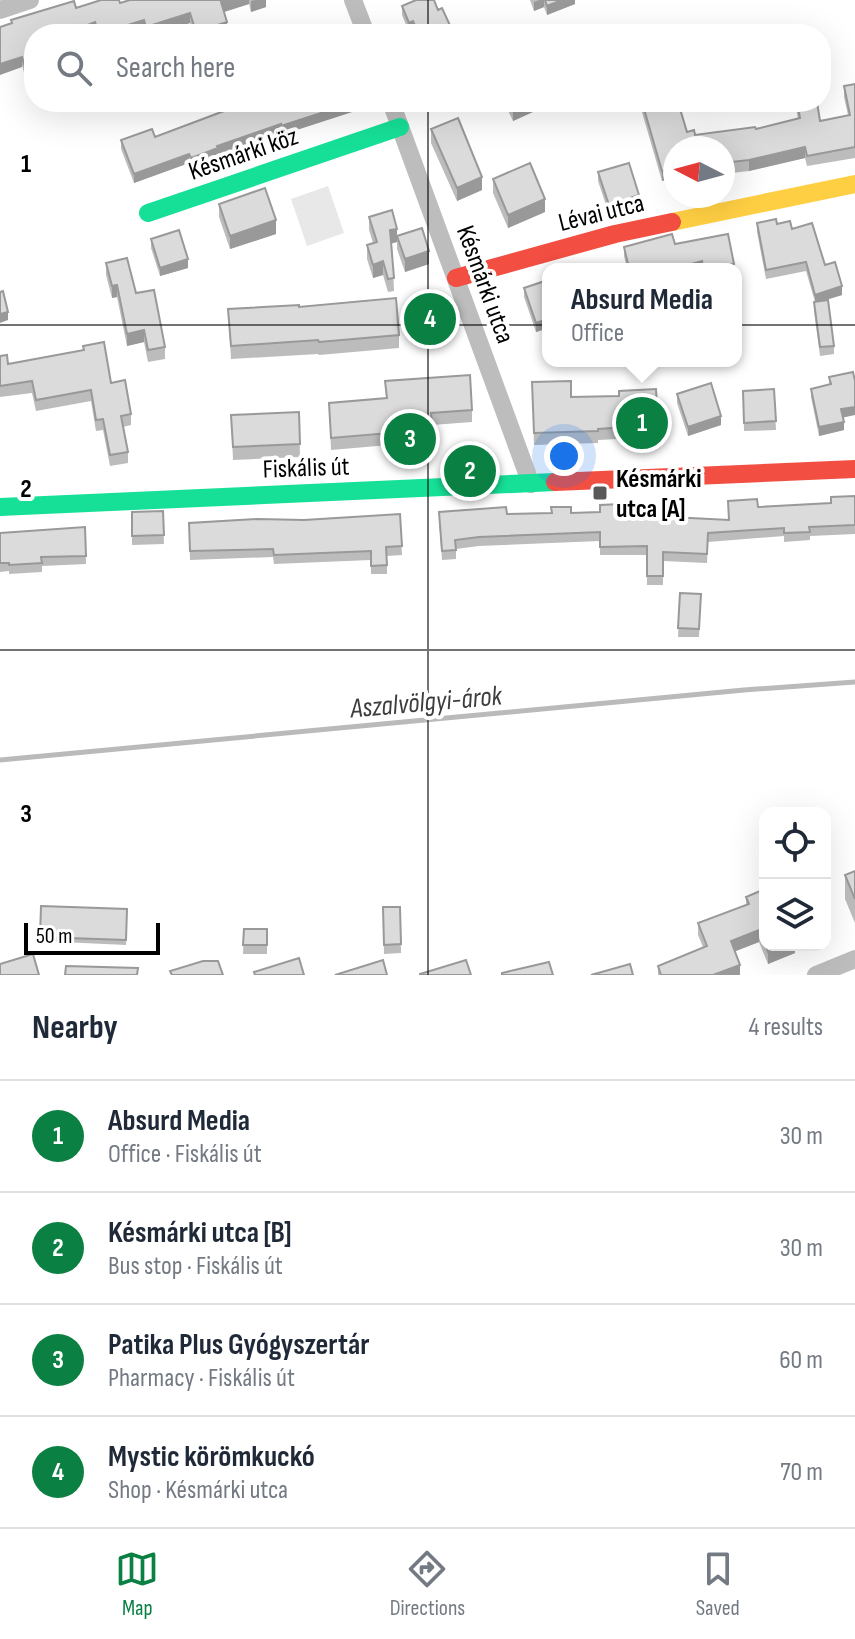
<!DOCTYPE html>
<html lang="en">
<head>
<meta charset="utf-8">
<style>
	body { margin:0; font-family:"Sofia Sans Condensed",sans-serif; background:#f2f2f3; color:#1f2937 }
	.controls { position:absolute; right:24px; bottom:24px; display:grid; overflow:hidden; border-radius:16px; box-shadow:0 8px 32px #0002 }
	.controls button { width:72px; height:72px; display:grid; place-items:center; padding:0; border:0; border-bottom:2px solid #e0e1e3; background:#fff; color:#1f2937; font:40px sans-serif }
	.compass { position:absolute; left:663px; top:136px; width:72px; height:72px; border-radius:50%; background:#fff; box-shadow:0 8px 32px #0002; rotate:276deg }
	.scale { position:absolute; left:24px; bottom:20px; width:136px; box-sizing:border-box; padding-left:8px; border:4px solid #000; border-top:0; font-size:22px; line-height:28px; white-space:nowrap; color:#000; -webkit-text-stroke:6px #fff; paint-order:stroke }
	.you { position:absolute; left:564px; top:456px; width:28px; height:28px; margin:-20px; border:6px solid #fff; border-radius:50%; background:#1a73e8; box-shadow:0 0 0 12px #1a73e833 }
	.badge { display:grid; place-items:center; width:52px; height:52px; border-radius:50%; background:#0b8043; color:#fff; font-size:26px; font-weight:700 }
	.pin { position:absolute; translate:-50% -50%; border:4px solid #fff; box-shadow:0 2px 8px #0006 }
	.popup { position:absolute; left:542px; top:263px; width:200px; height:104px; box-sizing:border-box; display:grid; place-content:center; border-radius:16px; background:#fff; filter:drop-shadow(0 2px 6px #0005); font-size:26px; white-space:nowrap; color:#747a83 }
	.popup b { font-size:30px; color:#1f2937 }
	.popup::after { content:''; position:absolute; left:50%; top:100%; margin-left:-16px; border:16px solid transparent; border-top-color:#fff }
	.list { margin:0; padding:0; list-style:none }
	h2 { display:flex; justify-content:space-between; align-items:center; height:104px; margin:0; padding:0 32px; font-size:34px }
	h2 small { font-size:26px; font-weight:400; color:#747a83 }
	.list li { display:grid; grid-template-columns:52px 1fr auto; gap:24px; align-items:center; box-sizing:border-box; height:112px; padding:0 32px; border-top:2px solid #e0e1e3 }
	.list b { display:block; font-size:30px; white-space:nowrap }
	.list p { margin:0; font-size:26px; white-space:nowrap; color:#747a83 }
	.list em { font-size:26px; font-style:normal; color:#747a83 }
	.icon { flex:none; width:44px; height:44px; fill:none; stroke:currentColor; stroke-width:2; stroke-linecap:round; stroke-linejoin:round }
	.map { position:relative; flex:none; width:855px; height:975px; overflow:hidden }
	.search { position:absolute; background:#fff; box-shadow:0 8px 32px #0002; left:24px; right:24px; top:24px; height:88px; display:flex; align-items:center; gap:20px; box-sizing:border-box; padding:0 28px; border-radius:32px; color:#747a83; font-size:30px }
	.sheet { height:552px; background:#fff }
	nav { display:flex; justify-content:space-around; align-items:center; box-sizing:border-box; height:112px; border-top:2px solid #e0e1e3; background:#fff; font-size:22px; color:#747a83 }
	nav a { display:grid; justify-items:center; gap:4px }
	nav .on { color:#0b8043 }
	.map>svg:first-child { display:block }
	.green { fill:#e8e8e8 }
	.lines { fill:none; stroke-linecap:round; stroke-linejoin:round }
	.stream { stroke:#bababa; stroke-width:5 }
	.street { stroke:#bdbdbd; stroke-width:18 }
	.fast { stroke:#16e098; stroke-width:18 }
	.slow { stroke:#ffcf43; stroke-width:18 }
	.jam { stroke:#f24e42; stroke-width:18 }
	.wall { fill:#bcbcbc }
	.shaded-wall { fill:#999 }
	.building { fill:#dbdbdb; stroke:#999; stroke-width:2 }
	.grid { fill:none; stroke:#000; stroke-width:2; stroke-opacity:0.55 }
	.poi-dot { fill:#595959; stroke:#fff; stroke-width:3 }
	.labels { text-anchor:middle; stroke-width:8; stroke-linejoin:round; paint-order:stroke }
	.street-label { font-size:26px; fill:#000; stroke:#fff }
	.poi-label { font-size:26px; font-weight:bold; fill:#000; stroke:#fff; text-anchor:start }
	.water-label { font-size:28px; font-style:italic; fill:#3d3d3d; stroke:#fff }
	.grid-label { font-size:26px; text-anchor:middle; font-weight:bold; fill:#000; stroke:#fff; stroke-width:8; stroke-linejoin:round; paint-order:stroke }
</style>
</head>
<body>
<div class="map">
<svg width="855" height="975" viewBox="0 0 855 975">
	<rect width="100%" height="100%" fill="#fff"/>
	<path class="green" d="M 328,186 L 344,233 L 307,246 L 291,199 Z"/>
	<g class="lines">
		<path class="stream" d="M 0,760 L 744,690 L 855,682"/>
		<path class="street" d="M 353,0 L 366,34
			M 0,10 L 30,0
			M 391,102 L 531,484
			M 816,975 L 855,959"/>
		<path class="fast" d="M 148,213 L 400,127
			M 0,507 L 555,482"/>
		<path class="slow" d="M 672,222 L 855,184"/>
		<path class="jam" d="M 456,278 L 615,234 L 672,222
			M 555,482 L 855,469"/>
	</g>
	<path class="wall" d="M 130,0 L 266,0 L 266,7 L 251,12 L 249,4 L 223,12 L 227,33 L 223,34 L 193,34 L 190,23 L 158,34 L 145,34 L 144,31 L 133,34 L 95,34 L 95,33 L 34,34 L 34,78 L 26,81 L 11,20 L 76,8 L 120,3 Z
		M 530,0 L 575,0 L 575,4 L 547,15 L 544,7 L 534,11 Z
		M 402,6 L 438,10 L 454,34 L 415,34 L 413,30 L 409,32 L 402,15 Z
		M 855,84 L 855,158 L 807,166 L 805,158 L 749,171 L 723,174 L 723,148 L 675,148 L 675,177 L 662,181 L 639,102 L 685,102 L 685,109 L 680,111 L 687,132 L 695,135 L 756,129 L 798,119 L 795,102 L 817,102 L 820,121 L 848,115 L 844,97 L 844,86 Z
		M 504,102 L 546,102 L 546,106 L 513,121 Z
		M 355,111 L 281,135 L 281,133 L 218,155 L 218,157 L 191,167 L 189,163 L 134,183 L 121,149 L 121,140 L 155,137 L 223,112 Z
		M 431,129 L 482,190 L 457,201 L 431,143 Z
		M 598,172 L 639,204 L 609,214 L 598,181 Z
		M 493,179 L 545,212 L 508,228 L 493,193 Z
		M 219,204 L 276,234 L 230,249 L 219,217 Z
		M 369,217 L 397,235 L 429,264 L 405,272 L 397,249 L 397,242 L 392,243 L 394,291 L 388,292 L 383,275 L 373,278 L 367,259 L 367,245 L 373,243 L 369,230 Z
		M 757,223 L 777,224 L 792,229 L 825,265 L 842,295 L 823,301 L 834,346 L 834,354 L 820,356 L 814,311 L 814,302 L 815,302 L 806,271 L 766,279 L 757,232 Z
		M 151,239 L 188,268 L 160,276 L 151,248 Z
		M 675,244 L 734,264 L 734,269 L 608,269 L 626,264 L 624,256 L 624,247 Z
		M 106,263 L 136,293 L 165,347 L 165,359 L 148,362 L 144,342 L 127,346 L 117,297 L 112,298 L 106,275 Z
		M 548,280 L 548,328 L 536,332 L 524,297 L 524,288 Z
		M 419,306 L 443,336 L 428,342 L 419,315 Z
		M 299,307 L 399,335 L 399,348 L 319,355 L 318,354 L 231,359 L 228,309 Z
		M 83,346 L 111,383 L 131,414 L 131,425 L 123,427 L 128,452 L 128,463 L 110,466 L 103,430 L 96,431 L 91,401 L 36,411 L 32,393 L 0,397 L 0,356 L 8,364 L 83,350 Z
		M 829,377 L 843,418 L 844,430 L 819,436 L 811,397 L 811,389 L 829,385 Z
		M 385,381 L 472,410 L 472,422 L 432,425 L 433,454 L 390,457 L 389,445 L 331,450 L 329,403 L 386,398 Z
		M 532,382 L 571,397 L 658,425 L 658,437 L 598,440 L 598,443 L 534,445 Z
		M 774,389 L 776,430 L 744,431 L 743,391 Z
		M 677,394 L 721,425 L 688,436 L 677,403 Z
		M 299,412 L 300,457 L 233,460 L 231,415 Z
		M 855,496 L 855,534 L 810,536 L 810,540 L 784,542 L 784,536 L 708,542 L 707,563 L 663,561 L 663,585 L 647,585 L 647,555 L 600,555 L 600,541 L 479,546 L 456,549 L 456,559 L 442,560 L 439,521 L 507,514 L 600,512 L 621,506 L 671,517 L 729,520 L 758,507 L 831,503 Z
		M 163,511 L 164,544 L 132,545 L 132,512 Z
		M 400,514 L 402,555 L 387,556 L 387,574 L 371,574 L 371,560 L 274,564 L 273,557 L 190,560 L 189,523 L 304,520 Z
		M 85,527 L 86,564 L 42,566 L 42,572 L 9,574 L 9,571 L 0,572 L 0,533 Z
		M 680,593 L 701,594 L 699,637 L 678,637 Z
		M 855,871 L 855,923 L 845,899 L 845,875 Z
		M 746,897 L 795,945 L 795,953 L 768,964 L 759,942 L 735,951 L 740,975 L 658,975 L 658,966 L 703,947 L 698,935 L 698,923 L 746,905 Z
		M 41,906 L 127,909 L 126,945 L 40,941 Z
		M 383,907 L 400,907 L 401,953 L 384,954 Z
		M 244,929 L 267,929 L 267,954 L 243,954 Z"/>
	<path class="shaded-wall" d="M 228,0 L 249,0 L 249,4 L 221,13 L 221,2 Z
		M 255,0 L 266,0 L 266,7 L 251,12 L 251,1 Z
		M 539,0 L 544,0 L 544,7 L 534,11 L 534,2 Z
		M 562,0 L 575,0 L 575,4 L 547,15 L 547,6 Z
		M 190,13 L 190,23 L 158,34 L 146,34 L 146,27 Z
		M 144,20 L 144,31 L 133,34 L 99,34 Z
		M 413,21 L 413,30 L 409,32 L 409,23 Z
		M 95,22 L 95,33 L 92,34 L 65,34 Z
		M 227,22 L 227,33 L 223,34 L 196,34 L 196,32 Z
		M 22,57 L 22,67 L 0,75 L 0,64 Z
		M 34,68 L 34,78 L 26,81 L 26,70 Z
		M 355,102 L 355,111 L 281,135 L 281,126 Z
		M 527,102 L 546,102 L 546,106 L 513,121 L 513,108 Z
		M 678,102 L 685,102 L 685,109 L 678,111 Z
		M 281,124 L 281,133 L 218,155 L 218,157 L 191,167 L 191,158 L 217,146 Z
		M 805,147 L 805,158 L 749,171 L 749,160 Z
		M 189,154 L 189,163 L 134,183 L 134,174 Z
		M 675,167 L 675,177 L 662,181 L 662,171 Z
		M 482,177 L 482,190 L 457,201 L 457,188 Z
		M 639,195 L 639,204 L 609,214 L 609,205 Z
		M 545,199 L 545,212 L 508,228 L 508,215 Z
		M 276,220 L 276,234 L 230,249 L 230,236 Z
		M 397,229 L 397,242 L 390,244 L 390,230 Z
		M 429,251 L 429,264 L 405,272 L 405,259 Z
		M 188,259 L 188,268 L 160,276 L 160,268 Z
		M 383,261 L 383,275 L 373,278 L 373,265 Z
		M 702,261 L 702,269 L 674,269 Z
		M 117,285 L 117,297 L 112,298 L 112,286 Z
		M 842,286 L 842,295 L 815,303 L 815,295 Z
		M 8,312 L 8,320 L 0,323 L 0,314 Z
		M 548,319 L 548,328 L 536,332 L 536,323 Z
		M 443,328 L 443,336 L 428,342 L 428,333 Z
		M 144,330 L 144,342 L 127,346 L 127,334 Z
		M 855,407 L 855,415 L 841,418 L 841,409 Z
		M 721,416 L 721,425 L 688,436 L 688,427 Z
		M 844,422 L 844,430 L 819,436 L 819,427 Z
		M 759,930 L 759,942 L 731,953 L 731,941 Z
		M 786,945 L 795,945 L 795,953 L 768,964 L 768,952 Z
		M 740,965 L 740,975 L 713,975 Z"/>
	<path class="building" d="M 101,0 L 119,0 L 120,3 L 130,0 L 228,0 L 221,2 L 227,22 L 196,32 L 190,13 L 146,27 L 144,20 L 99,34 L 95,22 L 65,34 L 34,34 L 34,68 L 26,70 L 22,57 L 0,64 L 0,27 L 12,23 L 11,20 L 74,1 L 76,8 Z
		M 416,0 L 434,0 L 438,10 L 442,8 L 454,34 L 419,34 L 413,21 L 409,23 L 402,6 Z
		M 545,0 L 562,0 L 547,6 Z
		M 855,84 L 855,147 L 807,156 L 805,147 L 749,160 L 723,163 L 723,148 L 719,148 L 719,146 L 713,148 L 675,148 L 675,167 L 662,171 L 642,102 L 678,102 L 687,132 L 694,130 L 695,135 L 755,127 L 756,129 L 800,118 L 797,102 L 817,102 L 820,121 L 850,115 L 844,86 Z
		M 246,102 L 355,102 L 281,126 L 281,124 L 217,146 L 218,148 L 191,158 L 189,154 L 134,174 L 121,140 L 152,129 L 155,137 L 224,111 L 223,110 Z
		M 510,102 L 527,102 L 513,108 Z
		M 458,118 L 482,177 L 457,188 L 431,129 Z
		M 530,163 L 545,199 L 508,215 L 493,179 Z
		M 629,163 L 639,195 L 609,205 L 598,172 Z
		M 265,188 L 276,220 L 230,236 L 219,204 Z
		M 392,210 L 397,229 L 390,230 L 394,278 L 388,279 L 383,261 L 373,265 L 367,245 L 377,242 L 369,217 Z
		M 776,219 L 777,224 L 790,221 L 792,229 L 812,223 L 825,265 L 835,262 L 842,286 L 815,295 L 806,262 L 766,270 L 757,223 Z
		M 422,228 L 429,251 L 405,259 L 397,236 Z
		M 179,230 L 188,259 L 160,268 L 151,239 Z
		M 672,234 L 675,244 L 728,234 L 734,264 L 705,269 L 703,269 L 702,261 L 674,269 L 609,269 L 628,264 L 624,247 Z
		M 127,258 L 136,293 L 154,290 L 165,347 L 148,350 L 144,330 L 127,334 L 117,285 L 112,286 L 106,263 Z
		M 548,280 L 548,319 L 536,323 L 524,288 Z
		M 3,291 L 8,312 L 0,314 L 0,292 Z
		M 396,298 L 399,335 L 319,342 L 318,340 L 231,346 L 228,309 L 299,305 L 299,307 Z
		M 828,300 L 834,346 L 820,347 L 814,302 Z
		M 434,301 L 443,328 L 428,333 L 419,306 Z
		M 104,342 L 111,383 L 125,380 L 131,414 L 121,416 L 128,452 L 110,455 L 103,419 L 96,420 L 91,390 L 36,400 L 32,381 L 0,386 L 0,356 L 7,355 L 8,364 L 84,350 L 83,346 Z
		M 853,372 L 855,381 L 855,407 L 841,409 L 844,422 L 819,427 L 811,389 L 831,384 L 829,377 Z
		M 470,375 L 472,410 L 431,413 L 433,441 L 390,444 L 389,433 L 331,438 L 329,403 L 387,398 L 385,381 Z
		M 571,381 L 571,397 L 619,396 L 619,391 L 656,389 L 658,425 L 598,429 L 598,431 L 534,433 L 532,382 Z
		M 711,383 L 721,416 L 688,427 L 677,394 Z
		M 774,389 L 776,421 L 744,423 L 743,391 Z
		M 299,412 L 300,444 L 233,447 L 231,415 Z
		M 855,496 L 855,525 L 809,527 L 810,532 L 784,533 L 784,528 L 708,533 L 707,554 L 663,552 L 663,576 L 647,576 L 647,546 L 600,547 L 600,532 L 479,537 L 455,540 L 456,550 L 442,551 L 439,512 L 506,507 L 507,514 L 552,513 L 551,507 L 571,507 L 571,513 L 600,512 L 600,505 L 621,504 L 621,506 L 671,506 L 671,517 L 729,520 L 728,501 L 757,499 L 758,507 L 831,503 L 831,497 Z
		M 163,511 L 164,535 L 132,536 L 132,512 Z
		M 400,514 L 402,546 L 386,547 L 387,565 L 371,566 L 371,551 L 274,555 L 273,549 L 190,551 L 189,523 L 258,519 L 304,520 Z
		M 85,527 L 86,556 L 41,557 L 42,563 L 9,565 L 9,563 L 0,563 L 0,533 Z
		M 680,593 L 701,594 L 699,629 L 678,628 Z
		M 855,871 L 855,899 L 845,875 Z
		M 765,889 L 765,944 L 759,930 L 731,941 L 740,965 L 713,975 L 661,975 L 658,966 L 707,946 L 698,923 L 749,904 L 746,897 Z
		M 41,906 L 127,909 L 126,940 L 40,937 Z
		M 383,907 L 400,907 L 401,944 L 384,945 Z
		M 244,929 L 267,929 L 267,945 L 243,945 Z
		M 766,945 L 786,945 L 768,952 Z
		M 33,954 L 39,975 L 0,975 L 0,964 Z
		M 299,958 L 304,975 L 255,975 L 254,972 Z
		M 383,960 L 387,975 L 335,975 Z
		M 466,960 L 471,975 L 420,975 L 420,974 Z
		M 203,961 L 218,961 L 223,975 L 172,975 L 170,971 Z
		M 549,962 L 553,975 L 502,975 L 502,973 Z
		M 630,964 L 633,975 L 591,975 Z
		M 66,966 L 138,968 L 137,975 L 65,975 Z"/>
	<path class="grid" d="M 428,0 L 428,34M 428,102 L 428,975M 0,325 L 855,325M 0,650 L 855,650"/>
	<rect class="poi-dot" x="592" y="485" width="16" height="16" rx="4"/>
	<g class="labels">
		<g class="street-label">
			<text transform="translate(243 153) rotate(-19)" y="9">Késmárki köz</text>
			<text transform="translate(601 212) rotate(-14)" y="9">Lévai utca</text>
			<text transform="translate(486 284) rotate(70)" y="9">Késmárki utca</text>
			<text transform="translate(306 467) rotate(-2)" y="9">Fiskális út</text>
		</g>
		<g class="poi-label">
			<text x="616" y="487">Késmárki<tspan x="616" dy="30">utca [A]</tspan></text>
		</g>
		<g class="water-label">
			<text transform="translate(426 701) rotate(-5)" y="10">Aszalvölgyi-árok</text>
		</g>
	</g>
	<g class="grid-label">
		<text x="26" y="172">1</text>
		<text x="26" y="497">2</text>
		<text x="26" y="822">3</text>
	</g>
</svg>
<div class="controls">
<button><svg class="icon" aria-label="locate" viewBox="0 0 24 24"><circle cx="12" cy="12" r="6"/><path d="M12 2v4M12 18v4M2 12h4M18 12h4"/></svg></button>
<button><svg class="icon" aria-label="layers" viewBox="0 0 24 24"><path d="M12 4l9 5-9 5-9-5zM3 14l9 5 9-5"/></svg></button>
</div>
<svg class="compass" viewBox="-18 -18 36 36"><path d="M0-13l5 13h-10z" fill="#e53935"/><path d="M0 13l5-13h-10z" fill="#747a83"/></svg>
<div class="scale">50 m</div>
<div class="you"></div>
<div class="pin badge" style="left:642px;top:423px">1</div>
<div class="popup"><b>Absurd Media</b>Office</div>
<div class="pin badge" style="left:470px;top:471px">2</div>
<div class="pin badge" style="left:410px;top:439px">3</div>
<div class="pin badge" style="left:430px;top:319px">4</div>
<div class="search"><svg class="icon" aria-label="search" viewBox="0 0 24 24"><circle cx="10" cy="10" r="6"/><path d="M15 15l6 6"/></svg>Search here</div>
</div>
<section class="sheet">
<h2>Nearby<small>4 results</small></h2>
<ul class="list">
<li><span class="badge">1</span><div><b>Absurd Media</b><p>Office · Fiskális út</p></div><em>30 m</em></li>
<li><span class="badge">2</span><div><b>Késmárki utca [B]</b><p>Bus stop · Fiskális út</p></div><em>30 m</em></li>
<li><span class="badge">3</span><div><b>Patika Plus Gyógyszertár</b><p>Pharmacy · Fiskális út</p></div><em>60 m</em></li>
<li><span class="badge">4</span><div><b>Mystic körömkuckó</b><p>Shop · Késmárki utca</p></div><em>70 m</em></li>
</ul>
</section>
<nav>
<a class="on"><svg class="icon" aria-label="map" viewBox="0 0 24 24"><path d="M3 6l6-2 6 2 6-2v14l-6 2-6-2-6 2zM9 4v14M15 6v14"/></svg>Map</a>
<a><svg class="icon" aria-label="directions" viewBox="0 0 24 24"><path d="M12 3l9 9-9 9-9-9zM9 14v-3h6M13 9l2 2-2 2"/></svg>Directions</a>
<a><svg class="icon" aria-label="saved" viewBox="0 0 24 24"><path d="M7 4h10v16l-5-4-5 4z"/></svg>Saved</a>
</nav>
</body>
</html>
